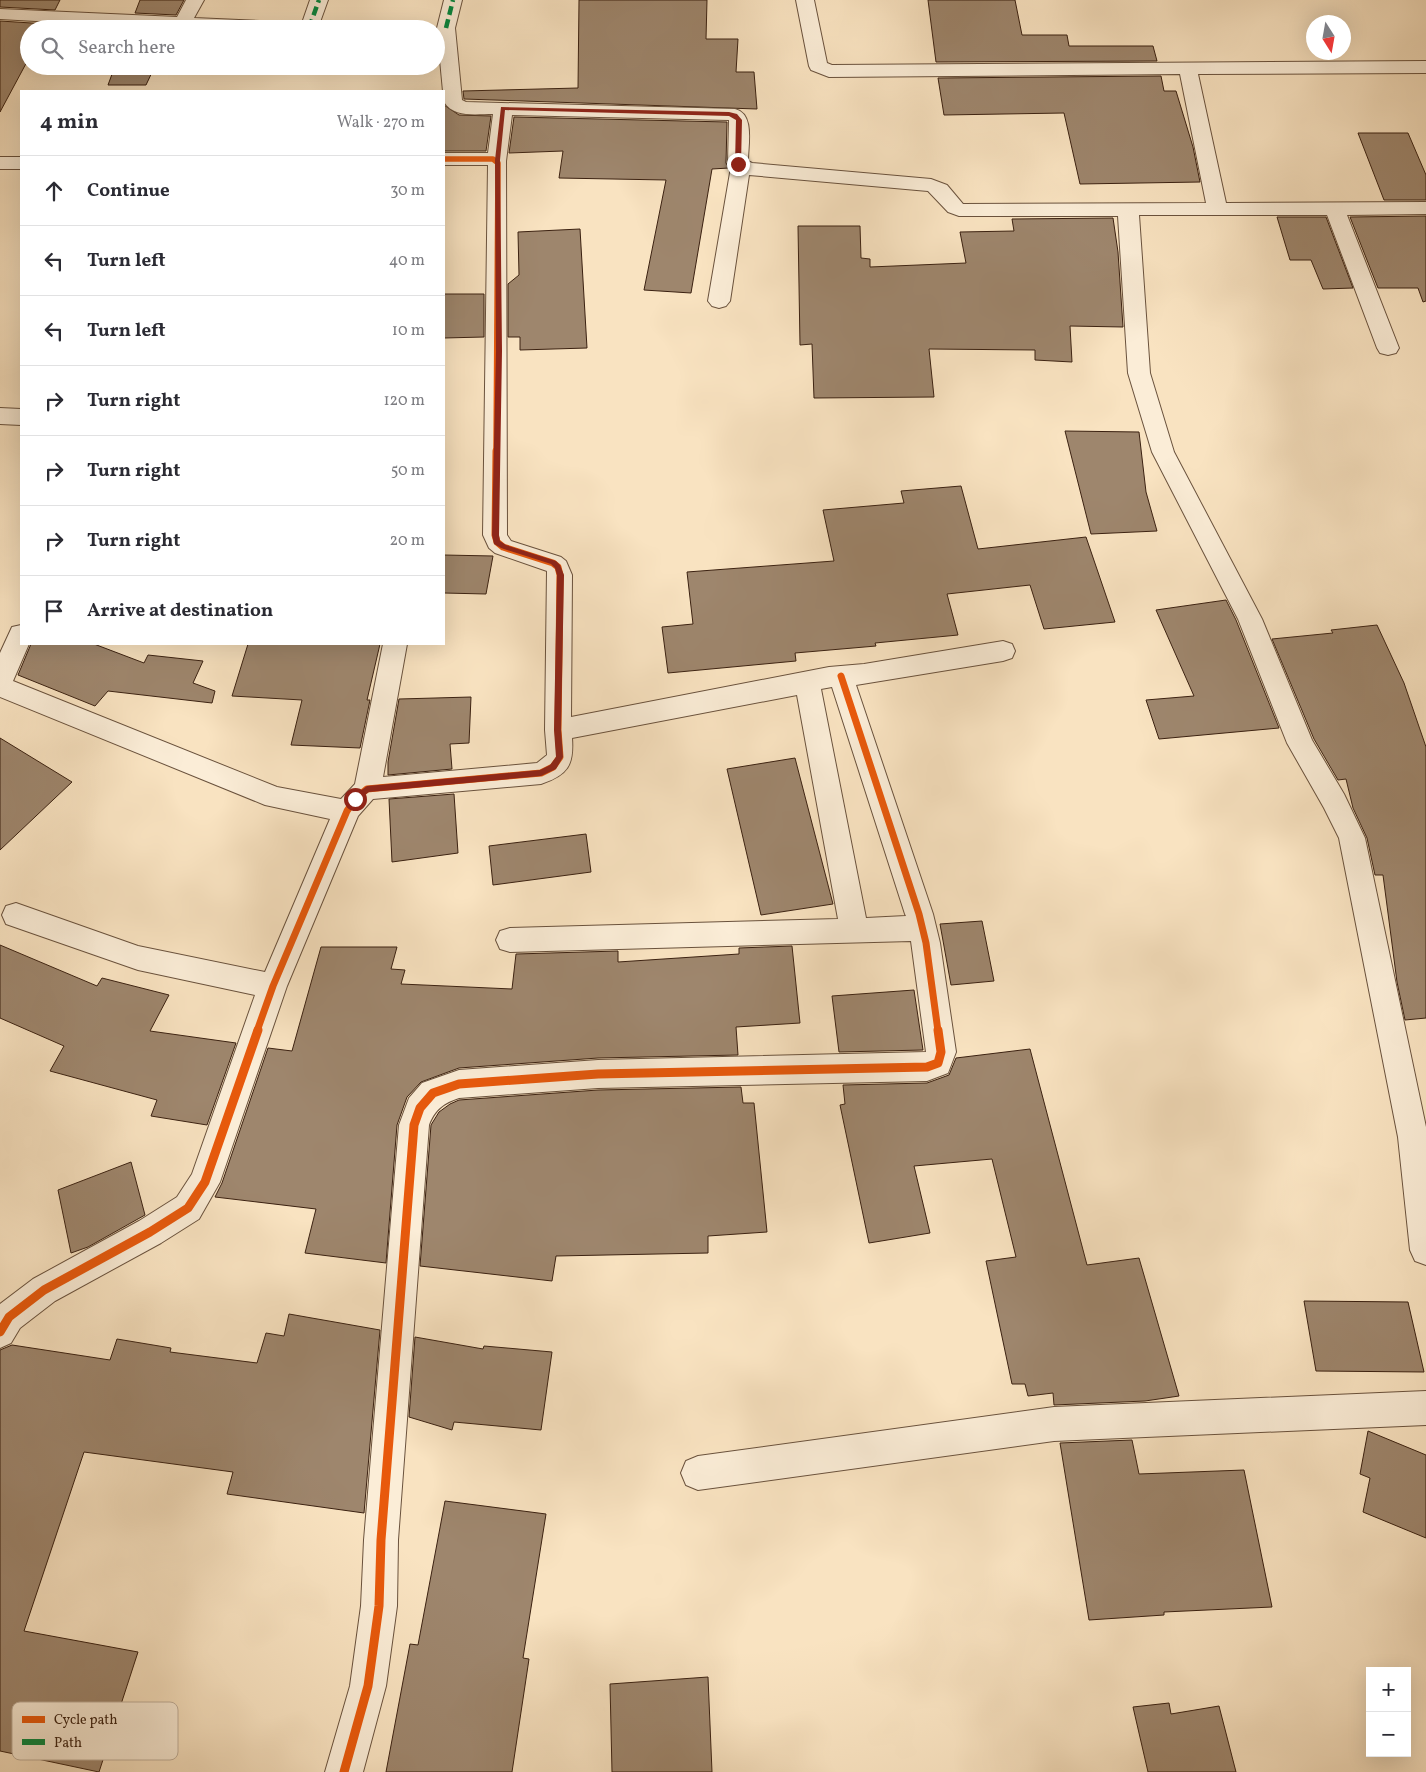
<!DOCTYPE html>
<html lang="en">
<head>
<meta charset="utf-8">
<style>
	body { margin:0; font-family:Vollkorn,serif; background:#f7f7f7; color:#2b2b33 }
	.controls { position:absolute; right:15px; bottom:15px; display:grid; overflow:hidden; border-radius:0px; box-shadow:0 5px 20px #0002 }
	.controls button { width:45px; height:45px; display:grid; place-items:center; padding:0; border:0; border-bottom:1px solid #e1e1e2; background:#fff; color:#2b2b33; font:25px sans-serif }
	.compass { position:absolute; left:1306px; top:15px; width:45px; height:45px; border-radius:50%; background:#fff; box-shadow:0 5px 20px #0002; rotate:169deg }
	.stop { position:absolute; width:15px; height:15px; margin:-11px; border:4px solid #8f2418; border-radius:50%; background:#fff }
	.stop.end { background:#8f2418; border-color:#fff; box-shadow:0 1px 5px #0008 }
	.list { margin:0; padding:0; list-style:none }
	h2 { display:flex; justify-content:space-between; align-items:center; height:65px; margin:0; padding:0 20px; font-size:21px }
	h2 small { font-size:16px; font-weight:400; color:#7c7c81 }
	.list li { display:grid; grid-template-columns:32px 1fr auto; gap:15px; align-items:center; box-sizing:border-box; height:70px; padding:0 20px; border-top:1px solid #e1e1e2 }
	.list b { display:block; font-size:19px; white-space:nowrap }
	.list em { font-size:16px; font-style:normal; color:#7c7c81 }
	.icon { flex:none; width:28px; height:28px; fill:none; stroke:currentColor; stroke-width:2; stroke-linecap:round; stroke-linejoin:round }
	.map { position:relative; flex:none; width:1426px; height:1772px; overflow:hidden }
	.search { position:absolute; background:#fff; box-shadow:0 5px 20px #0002; left:20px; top:20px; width:425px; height:55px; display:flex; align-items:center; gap:12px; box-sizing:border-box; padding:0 18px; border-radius:28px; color:#7c7c81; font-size:19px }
	.panel { position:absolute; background:#fff; box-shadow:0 5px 20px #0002; left:20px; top:90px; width:425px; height:555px; border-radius:0px }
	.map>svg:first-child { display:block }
	.building { fill:#9e866d; stroke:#3b2111 }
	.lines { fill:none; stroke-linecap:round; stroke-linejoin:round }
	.minor-casing { stroke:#6a523d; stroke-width:2 }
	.minor { fill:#fbedd7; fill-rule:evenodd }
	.quiet { stroke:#00873e; stroke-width:4.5; stroke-dasharray:9 4.5; stroke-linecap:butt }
	.cycleway-far2-casing { stroke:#fbedd7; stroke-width:8 }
	.cycleway-far1-casing { stroke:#fbedd7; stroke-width:10 }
	.cycleway-casing { stroke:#fbedd7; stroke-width:12 }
	.cycleway-far2 { stroke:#e8590c; stroke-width:5.5 }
	.cycleway-far1 { stroke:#e8590c; stroke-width:7 }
	.cycleway { stroke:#e8590c; stroke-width:9 }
	.route { fill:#8f2418 }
	.key { fill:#fbedd7; stroke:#c1b09c; stroke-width:1 }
	.key-label { font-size:14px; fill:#3b2111 }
</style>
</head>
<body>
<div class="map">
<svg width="1426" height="1772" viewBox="0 0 1426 1772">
	<rect width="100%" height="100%" fill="#f9e3c1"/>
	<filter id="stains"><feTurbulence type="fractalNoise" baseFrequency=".004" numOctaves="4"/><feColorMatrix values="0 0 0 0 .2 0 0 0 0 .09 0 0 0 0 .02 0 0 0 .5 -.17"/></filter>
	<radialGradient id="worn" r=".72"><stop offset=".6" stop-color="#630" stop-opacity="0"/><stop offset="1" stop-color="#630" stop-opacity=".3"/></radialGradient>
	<path class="building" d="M 0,0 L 60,0 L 55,10 L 0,7 Z
		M 140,0 L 184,0 L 176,15 L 135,13 Z
		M 579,0 L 707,0 L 706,39 L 738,39 L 736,72 L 754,72 L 757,109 L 464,99 L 463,91 L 578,88 Z
		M 928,0 L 1015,0 L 1022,35 L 1067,35 L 1069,46 L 1153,46 L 1157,61 L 936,62 Z
		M 0,21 L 47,24 L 44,29 L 29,29 L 29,58 L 0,112 Z
		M 115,66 L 155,66 L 146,85 L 108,85 Z
		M 1161,76 L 1164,91 L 1176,91 L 1193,147 L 1200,182 L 1080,184 L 1064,113 L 944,115 L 938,78 Z
		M 444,105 L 459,115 L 491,116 L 486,151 L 444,151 Z
		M 514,117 L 727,122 L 726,163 L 729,168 L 712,169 L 691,293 L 644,290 L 666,180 L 559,178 L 563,151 L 509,153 Z
		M 1358,133 L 1408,133 L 1426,175 L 1426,200 L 1384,200 Z
		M 1426,216 L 1426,301 L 1423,302 L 1418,288 L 1378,288 L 1350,217 Z
		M 1277,217 L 1326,217 L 1353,288 L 1323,289 L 1311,260 L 1290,260 Z
		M 1113,218 L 1118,252 L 1123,327 L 1070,326 L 1072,362 L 1035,360 L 1035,350 L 929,349 L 934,397 L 814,398 L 812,344 L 800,345 L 798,226 L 860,226 L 861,258 L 870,259 L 870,267 L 966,263 L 960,232 L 1014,231 L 1012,219 Z
		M 580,229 L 587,348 L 520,350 L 520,337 L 508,337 L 508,284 L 519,275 L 518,232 Z
		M 444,294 L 484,294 L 484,337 L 444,338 Z
		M 1065,431 L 1139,432 L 1146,492 L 1157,531 L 1091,534 Z
		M 961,486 L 978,549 L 1086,537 L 1115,622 L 1044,629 L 1030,585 L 947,594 L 958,635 L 875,643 L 876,646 L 795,653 L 796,661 L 668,673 L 662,627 L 693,624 L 687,572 L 834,561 L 823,510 L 904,503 L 901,491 Z
		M 444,555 L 493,556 L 486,594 L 444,593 Z
		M 1226,600 L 1236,620 L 1279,728 L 1159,739 L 1146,700 L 1194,696 L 1156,610 Z
		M 1377,625 L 1404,683 L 1426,747 L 1426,1018 L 1405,1020 L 1397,982 L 1383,875 L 1375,875 L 1367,838 L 1353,808 L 1346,779 L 1338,780 L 1314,739 L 1272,639 L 1333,633 L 1331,630 Z
		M 31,644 L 94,644 L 144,663 L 148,655 L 203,661 L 193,683 L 215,691 L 212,703 L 108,691 L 95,706 L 18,675 Z
		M 248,644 L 380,644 L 367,700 L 370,700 L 360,748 L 291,745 L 302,700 L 232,696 Z
		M 471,697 L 469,743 L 450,744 L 452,769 L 388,775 L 388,762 L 399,699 Z
		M 0,738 L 72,782 L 0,850 Z
		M 795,758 L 833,904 L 761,915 L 727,769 Z
		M 454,794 L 458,853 L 392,862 L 389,799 Z
		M 586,834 L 591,872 L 493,885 L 489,846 Z
		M 982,921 L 994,981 L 951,985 L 940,924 Z
		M 0,945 L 97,986 L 102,978 L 169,995 L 150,1031 L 236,1043 L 207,1125 L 151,1116 L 157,1100 L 50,1071 L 64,1046 L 0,1018 Z
		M 792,946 L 800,1023 L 736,1027 L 738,1055 L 598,1058 L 459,1068 L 421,1082 L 407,1097 L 397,1125 L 386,1263 L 305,1253 L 316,1209 L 215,1197 L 222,1183 L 268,1048 L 292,1051 L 321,947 L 397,947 L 391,969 L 405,970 L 401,984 L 512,989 L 516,954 L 618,951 L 618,962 L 739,954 L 739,948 Z
		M 914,990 L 923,1050 L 839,1052 L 832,996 Z
		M 1030,1049 L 1087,1265 L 1139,1258 L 1179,1396 L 1145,1401 L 1054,1405 L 1053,1393 L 1028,1396 L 1025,1384 L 1012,1384 L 986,1261 L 1016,1257 L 992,1159 L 914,1166 L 930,1233 L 869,1243 L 840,1105 L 845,1104 L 843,1085 L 927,1083 L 949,1075 L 956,1058 Z
		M 741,1087 L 743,1103 L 754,1103 L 767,1232 L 708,1236 L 708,1253 L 556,1256 L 552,1281 L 420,1266 L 431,1125 L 439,1112 L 450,1104 L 459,1100 L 598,1090 Z
		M 131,1162 L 145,1215 L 88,1247 L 71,1253 L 58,1190 Z
		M 1304,1301 L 1408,1302 L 1424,1372 L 1316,1371 Z
		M 289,1314 L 380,1330 L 364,1513 L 227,1494 L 233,1472 L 84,1452 L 24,1631 L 138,1652 L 99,1772 L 0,1751 L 0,1350 L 12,1345 L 110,1360 L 117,1339 L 171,1348 L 170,1352 L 257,1363 L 266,1333 L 284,1336 Z
		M 415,1337 L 483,1349 L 484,1346 L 552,1352 L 541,1430 L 454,1422 L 452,1430 L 409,1417 Z
		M 1368,1431 L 1426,1455 L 1426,1538 L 1363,1512 L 1370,1478 L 1360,1474 Z
		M 1132,1440 L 1139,1474 L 1244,1470 L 1272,1607 L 1164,1612 L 1164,1615 L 1089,1620 L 1060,1443 Z
		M 445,1501 L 546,1514 L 523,1658 L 529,1659 L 512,1772 L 386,1772 L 410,1644 L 418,1645 Z
		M 708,1677 L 712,1772 L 612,1772 L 610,1684 Z
		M 1169,1703 L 1171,1714 L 1219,1706 L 1236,1772 L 1148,1772 L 1133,1707 Z"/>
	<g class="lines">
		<g class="minor-casing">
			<path id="minor" d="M 186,0 L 204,0 L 194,18 L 302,23 L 310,0 L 328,0 L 319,25 L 324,29 L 179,29 L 0,19 L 0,9 L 177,17 Z
				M 444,0 L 462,0 L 455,28 L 462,100 L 466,102 L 735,109 C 755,114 748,144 748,161 L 752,163 L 931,179 L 947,185 L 963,204 L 1206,203 L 1180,74 L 829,77 L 811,70 L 809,66 L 796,0 L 814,0 L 827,63 L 832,65 L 1426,61 L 1426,73 L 1198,74 L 1226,203 L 1426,202 L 1426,214 L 1347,215 L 1399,348 L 1396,353 L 1388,355 L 1380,353 L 1377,348 L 1327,215 L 1139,215 L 1150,373 L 1174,452 L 1262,619 L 1312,740 L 1344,794 L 1365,838 L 1426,1127 L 1426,1265 L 1415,1261 L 1410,1250 L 1398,1137 L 1339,838 L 1324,808 L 1287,743 L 1238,619 L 1152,452 L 1128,373 L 1118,216 L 959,216 L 948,212 L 928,191 L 749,175 L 730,301 L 726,306 L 719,308 L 712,306 L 708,301 L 731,167 L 728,163 L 729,120 L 512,115 L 506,161 L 507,535 L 511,541 L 561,557 L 566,561 L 572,575 L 571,717 L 829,667 L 864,664 L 1003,641 L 1012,644 L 1015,651 L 1012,658 L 1003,661 L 856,685 L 933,914 L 940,943 L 956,1052 L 948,1073 L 927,1081 L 598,1088 L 459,1098 C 444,1103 435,1109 429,1125 L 398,1540 L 397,1606 L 386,1686 L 363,1772 L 325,1772 L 350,1686 L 361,1606 L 364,1540 L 399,1125 L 409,1098 L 422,1083 L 459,1070 L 598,1060 L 926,1052 L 911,941 L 510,952 L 500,949 L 496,940 L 500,931 L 510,928 L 838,919 L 797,695 L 572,738 C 574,765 568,775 541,784 L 373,799 L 358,816 L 287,986 L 220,1182 L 199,1219 L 161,1243 L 55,1301 L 20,1328 L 11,1343 L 0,1348 L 0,1304 L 33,1279 L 139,1221 L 177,1197 L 192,1174 L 255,995 L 138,970 L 6,924 L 2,915 L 6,906 L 16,903 L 138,946 L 265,972 L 330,819 L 265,805 L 0,697 L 0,653 L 12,627 L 21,625 L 21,644 L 29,644 L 13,681 L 277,787 L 341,799 L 355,784 L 383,644 L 407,644 L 383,777 L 537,763 L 547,755 L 545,730 L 547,571 L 495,553 L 489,548 L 483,535 L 488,165 L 444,165 L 444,153 L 488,153 L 493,114 C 476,114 454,118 444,102 L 437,28 ZM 832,687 L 905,914 L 906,916 L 866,918 L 821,689 Z
				M 0,157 L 21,157 L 21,169 L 0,169 Z
				M 0,408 L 21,409 L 21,425 L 0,424 Z
				M 1426,1391 L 1426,1425 L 1054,1441 L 698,1490 L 686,1485 L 681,1473 L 686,1461 L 698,1456 L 1054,1407 Z"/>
		</g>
		<use href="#minor" class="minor"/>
		<path class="quiet" d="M 309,28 L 319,0
			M 446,28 L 453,0"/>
		<g class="cycleway-far2-casing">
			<path id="cycleway-far2" d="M 444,159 L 493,159 L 498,163 L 496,452"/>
		</g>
		<g class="cycleway-far1-casing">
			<path id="cycleway-far1" d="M 841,676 L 919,914 L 926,943 L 938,1031
				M 257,1031 L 273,986 L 347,811 L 355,799 L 367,789 L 541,773 L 553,767 L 560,757 L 558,730 L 560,575 L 558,567 L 553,563 L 503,547 L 497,542 L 495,535 L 496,451"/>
		</g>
		<g class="cycleway-casing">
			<path id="cycleway" d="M 0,1332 L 9,1317 L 44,1290 L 150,1232 L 188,1208 L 205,1182 L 258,1030
				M 344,1772 L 368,1686 L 379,1606 L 381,1540 L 414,1125 L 420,1108 L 433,1093 L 459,1084 L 598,1074 L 927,1067 L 938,1063 L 941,1052 L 938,1030"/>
		</g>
		<use href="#cycleway-far2" class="cycleway-far2"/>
		<use href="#cycleway-far1" class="cycleway-far1"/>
		<use href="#cycleway" class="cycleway"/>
	</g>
	<path class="route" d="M 501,107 L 729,112 L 737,114 L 742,120 L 741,164 L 738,165 L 735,164 L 736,120 L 729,116 L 505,110 L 500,160 L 502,351 L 499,535 L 500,541 L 506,545 L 556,561 L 560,565 L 564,575 L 561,730 L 563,757 L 556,769 L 541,776 L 369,792 L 355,802 L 351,799 L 352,797 L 367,786 L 540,770 L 550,765 L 556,757 L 554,730 L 557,575 L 555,568 L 551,564 L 501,548 L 494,544 L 492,535 L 496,351 L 495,160 Z"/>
	<rect x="12" y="1702" width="166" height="58" rx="8" class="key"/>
	<rect x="22" y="1716" width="23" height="7" fill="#e8590c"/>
	<rect x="22" y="1739" width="23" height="6" fill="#00873e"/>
	<g class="key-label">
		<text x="54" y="1724">Cycle path</text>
		<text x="54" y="1747">Path</text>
	</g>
	<rect width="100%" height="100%" filter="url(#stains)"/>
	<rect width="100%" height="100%" fill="url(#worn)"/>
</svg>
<div class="controls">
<button>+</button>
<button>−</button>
</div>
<svg class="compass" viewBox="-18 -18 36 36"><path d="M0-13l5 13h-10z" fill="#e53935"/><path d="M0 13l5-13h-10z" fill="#7c7c81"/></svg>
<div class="stop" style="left:355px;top:799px"></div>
<div class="stop end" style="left:738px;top:164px"></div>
<div class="search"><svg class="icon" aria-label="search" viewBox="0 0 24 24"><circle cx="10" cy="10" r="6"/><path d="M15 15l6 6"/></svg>Search here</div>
<section class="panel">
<h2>4 min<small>Walk · 270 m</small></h2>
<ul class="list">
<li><svg class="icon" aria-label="ahead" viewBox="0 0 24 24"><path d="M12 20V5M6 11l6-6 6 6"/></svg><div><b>Continue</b></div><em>30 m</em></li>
<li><svg class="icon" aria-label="left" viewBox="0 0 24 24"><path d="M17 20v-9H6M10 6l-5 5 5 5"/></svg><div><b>Turn left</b></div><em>40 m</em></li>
<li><svg class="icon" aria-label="left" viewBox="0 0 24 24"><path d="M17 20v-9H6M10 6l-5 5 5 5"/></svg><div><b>Turn left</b></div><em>10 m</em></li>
<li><svg class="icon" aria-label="right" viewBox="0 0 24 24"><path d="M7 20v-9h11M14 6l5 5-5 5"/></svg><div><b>Turn right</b></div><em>120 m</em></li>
<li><svg class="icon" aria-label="right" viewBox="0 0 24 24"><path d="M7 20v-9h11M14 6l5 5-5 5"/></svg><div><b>Turn right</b></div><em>50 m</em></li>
<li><svg class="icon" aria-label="right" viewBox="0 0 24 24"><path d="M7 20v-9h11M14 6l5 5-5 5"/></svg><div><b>Turn right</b></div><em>20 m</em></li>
<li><svg class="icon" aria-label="arrive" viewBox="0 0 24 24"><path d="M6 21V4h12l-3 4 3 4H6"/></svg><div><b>Arrive at destination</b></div></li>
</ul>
</section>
</div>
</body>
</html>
